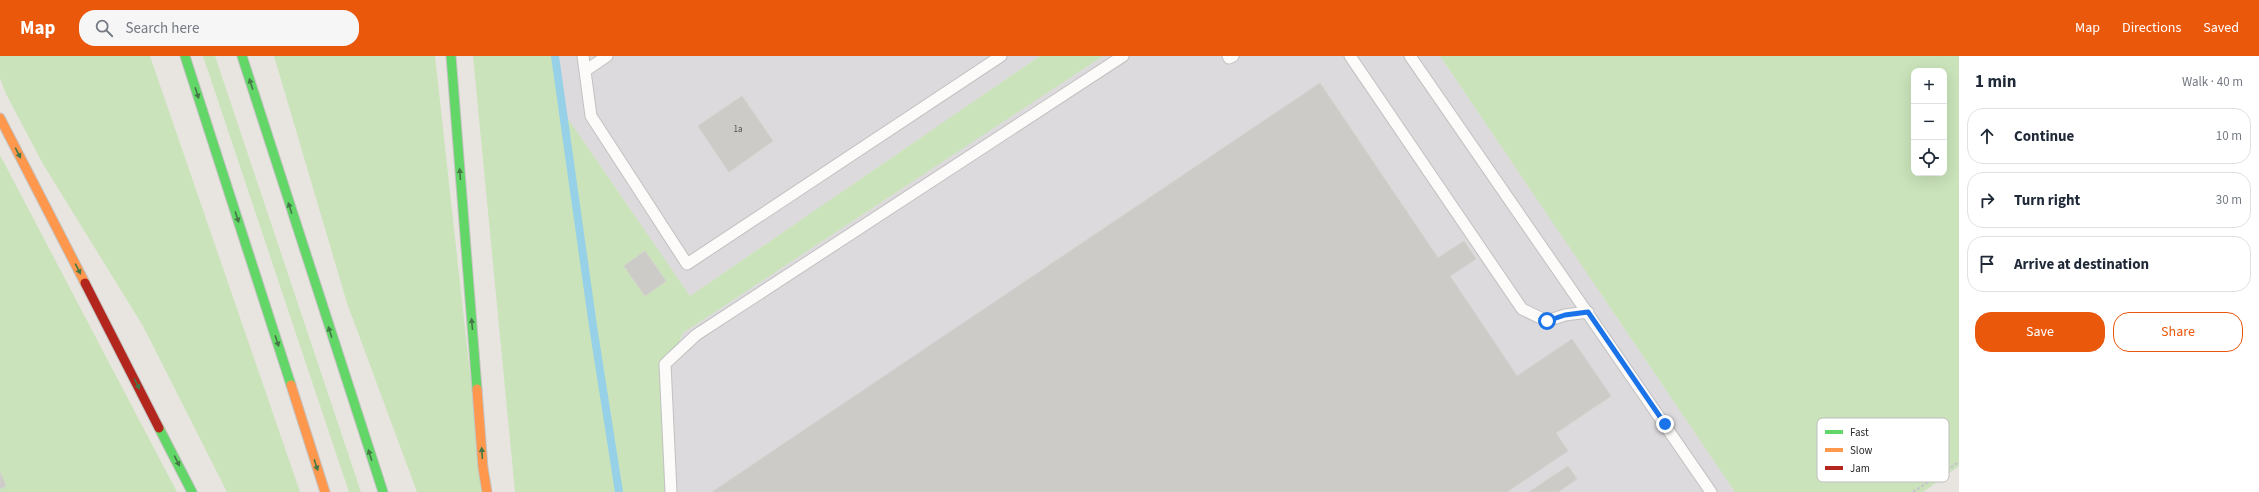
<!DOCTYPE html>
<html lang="en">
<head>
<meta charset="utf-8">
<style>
	body { margin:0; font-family:"Source Sans 3",sans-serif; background:#f6f6f7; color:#1f2937 }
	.controls { position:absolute; right:12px; top:12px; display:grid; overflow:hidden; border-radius:8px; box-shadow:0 4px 16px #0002 }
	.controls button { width:36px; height:36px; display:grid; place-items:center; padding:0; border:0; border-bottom:1px solid #e0e1e3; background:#fff; color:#1f2937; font:20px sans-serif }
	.stop { position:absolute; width:12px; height:12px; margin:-9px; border:3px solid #1a73e8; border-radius:50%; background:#fff }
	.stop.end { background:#1a73e8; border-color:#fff; box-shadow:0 1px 4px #0008 }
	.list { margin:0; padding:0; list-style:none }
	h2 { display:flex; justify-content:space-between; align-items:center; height:52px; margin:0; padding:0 16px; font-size:17px }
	h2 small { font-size:13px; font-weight:400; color:#747a83 }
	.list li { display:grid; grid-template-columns:26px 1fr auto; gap:12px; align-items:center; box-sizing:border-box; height:56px; margin:0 8px 8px; padding:0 8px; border:1px solid #e0e1e3; border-radius:16px }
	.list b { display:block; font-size:15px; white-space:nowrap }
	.list em { font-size:13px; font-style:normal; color:#747a83 }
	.actions { display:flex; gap:8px; padding:12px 16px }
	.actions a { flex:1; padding:9px 0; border:1px solid #ea580c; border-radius:16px; text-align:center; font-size:14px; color:#ea580c }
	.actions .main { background:#ea580c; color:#fff }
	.icon { flex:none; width:22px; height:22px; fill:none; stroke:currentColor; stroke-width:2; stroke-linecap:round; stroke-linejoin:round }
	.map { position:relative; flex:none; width:1959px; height:436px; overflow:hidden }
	header { display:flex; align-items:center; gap:24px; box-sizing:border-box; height:56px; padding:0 20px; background:#ea580c; color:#fff }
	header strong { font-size:19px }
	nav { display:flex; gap:22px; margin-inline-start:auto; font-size:14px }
	.search { width:280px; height:36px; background:#f6f6f7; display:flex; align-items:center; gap:10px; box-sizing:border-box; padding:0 14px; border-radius:16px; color:#747a83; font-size:15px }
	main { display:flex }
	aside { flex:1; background:#fff }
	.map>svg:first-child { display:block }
	.industrial { fill:#dcdadc }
	.green { fill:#cae3ba; fill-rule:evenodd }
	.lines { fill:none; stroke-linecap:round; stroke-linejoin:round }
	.stream { stroke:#96d1e8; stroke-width:8 }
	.building { fill:#cdcbc7; stroke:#d3d1cc }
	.lane-casing { stroke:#c2c1c1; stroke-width:13 }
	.fast-casing { stroke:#c4c3c1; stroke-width:11 }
	.slow-casing { stroke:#c4c3c1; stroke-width:11 }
	.jam-casing { stroke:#c4c3c1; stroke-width:11 }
	.path { stroke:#c8c7c7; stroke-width:2.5; stroke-dasharray:3 2; stroke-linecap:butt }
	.lane { stroke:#fcfbfa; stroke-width:11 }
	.fast { stroke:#63d668; stroke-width:9 }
	.slow { stroke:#ff974d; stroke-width:9 }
	.jam { stroke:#b3261e; stroke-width:9 }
	.oneway { fill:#447746 }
	.route { stroke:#1a73e8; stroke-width:5 }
	.labels { text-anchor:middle; stroke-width:3; stroke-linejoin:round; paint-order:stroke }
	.number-label { font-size:9px; fill:#545453 }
	.key { fill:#fff; stroke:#bfbfbf; stroke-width:1 }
	.key-label { font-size:11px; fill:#2a2a2a }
</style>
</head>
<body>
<header>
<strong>Map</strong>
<div class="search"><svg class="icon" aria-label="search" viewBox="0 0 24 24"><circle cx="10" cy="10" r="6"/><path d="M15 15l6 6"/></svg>Search here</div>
<nav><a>Map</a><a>Directions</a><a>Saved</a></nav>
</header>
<main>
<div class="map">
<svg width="1959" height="436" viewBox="0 0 1959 436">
	<rect width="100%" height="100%" fill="#e8e5e0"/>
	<path class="industrial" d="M 554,0 L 1040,0 L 690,240 L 564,57 Z
		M 1103,0 L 1440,0 L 1735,436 L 675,436 L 663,321 L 683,277 Z"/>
	<path class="green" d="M 0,0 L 150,0 L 300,436 L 227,436 L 143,270 L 43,108 L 6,38 L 0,22 Z
		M 203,0 L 215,0 L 361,436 L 349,436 Z
		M 274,0 L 435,0 L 483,436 L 417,436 L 347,247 Z
		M 473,0 L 554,0 L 564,57 L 690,240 L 1040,0 L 1103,0 L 683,277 L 663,321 L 675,436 L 515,436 Z
		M 1440,0 L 1959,0 L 1959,410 L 1923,436 L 1735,436 ZM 1914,15 L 1944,15 L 1944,117 L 1914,117 Z
		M 0,99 L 177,436 L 0,436 Z"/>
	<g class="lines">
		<path class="stream" d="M 555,0 L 593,270 L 619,436"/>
	</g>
	<path class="building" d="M 1320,27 L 1438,202 L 1464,185 L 1476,203 L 1450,220 L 1517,320 L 1572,283 L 1611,340 L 1556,377 L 1568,395 L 1507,436 L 712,436 Z
		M 742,40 L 773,85 L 729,116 L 698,70 Z
		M 645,195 L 666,225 L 645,240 L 624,210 Z
		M 1568,410 L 1577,423 L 1558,436 L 1529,436 Z
		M 0,416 L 6,430 L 0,433 Z"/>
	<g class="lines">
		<g class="lane-casing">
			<path id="lane" d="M 583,0 L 591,60 L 687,208 L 1001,0
				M 1228,0 L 1229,2 L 1233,0
				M 1350,0 L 1522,253 L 1547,265 L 1565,259 L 1588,256
				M 1410,0 L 1711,436
				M 585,15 L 607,0
				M 671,436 L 665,308 L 696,279 L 1123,0"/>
		</g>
		<g class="fast-casing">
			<path id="fast" d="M 185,0 L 291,329
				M 242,0 L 383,436
				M 451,0 L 477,333
				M 159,372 L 192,436"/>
		</g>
		<g class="slow-casing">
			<path id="slow" d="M 0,62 L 85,227
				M 291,329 L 325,436
				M 477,333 L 483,412 L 487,436"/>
		</g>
		<g class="jam-casing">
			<path id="jam" d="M 85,227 L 159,372"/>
		</g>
		<path class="path" d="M 1913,436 L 1959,406"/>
		<use href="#lane" class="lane"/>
		<use href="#fast" class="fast"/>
		<use href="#slow" class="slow"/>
		<use href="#jam" class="jam"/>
	</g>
	<defs><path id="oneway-solid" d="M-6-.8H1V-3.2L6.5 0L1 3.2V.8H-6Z"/></defs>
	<g class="oneway">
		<use href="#oneway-solid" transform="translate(251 28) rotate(-108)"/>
		<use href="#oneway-solid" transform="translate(197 37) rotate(72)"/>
		<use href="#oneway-solid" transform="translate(18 97) rotate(63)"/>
		<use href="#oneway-solid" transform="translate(460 118) rotate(-94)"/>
		<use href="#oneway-solid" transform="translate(290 152) rotate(-108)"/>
		<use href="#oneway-solid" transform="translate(237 161) rotate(72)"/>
		<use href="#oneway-solid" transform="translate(78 213) rotate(63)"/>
		<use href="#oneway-solid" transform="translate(472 268) rotate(-95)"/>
		<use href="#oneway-solid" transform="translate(330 276) rotate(-108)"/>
		<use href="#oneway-solid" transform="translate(277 285) rotate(72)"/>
		<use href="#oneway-solid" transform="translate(137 328) rotate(63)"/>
		<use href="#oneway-solid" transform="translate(482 397) rotate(-94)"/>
		<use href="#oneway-solid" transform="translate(370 399) rotate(-108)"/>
		<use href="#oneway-solid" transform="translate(177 405) rotate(63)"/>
		<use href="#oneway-solid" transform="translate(316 409) rotate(72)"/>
	</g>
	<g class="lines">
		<path class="route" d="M 1547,265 L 1565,259 L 1588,256 L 1665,368"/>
	</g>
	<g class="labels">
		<g class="number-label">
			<text x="738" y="76">1a</text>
		</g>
	</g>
	<rect x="1817" y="362" width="132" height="64" rx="6" class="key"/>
	<rect x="1825" y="374" width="18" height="4" fill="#63d668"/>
	<rect x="1825" y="392" width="18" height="4" fill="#ff974d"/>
	<rect x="1825" y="410" width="18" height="4" fill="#b3261e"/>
	<g class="key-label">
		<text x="1850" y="380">Fast</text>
		<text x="1850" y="398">Slow</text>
		<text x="1850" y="416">Jam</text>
	</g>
</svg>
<div class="controls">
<button>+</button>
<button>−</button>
<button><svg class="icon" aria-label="locate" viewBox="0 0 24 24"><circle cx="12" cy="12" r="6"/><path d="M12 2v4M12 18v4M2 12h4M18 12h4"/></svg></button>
</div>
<div class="stop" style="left:1547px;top:265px"></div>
<div class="stop end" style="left:1665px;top:368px"></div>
</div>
<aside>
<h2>1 min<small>Walk · 40 m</small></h2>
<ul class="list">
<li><svg class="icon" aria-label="ahead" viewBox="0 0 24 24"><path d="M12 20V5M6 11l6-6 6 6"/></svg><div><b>Continue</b></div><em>10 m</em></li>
<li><svg class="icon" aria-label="right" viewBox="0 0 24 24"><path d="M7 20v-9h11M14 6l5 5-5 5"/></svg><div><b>Turn right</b></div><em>30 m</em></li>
<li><svg class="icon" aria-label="arrive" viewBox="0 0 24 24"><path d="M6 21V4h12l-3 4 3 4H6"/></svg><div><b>Arrive at destination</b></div></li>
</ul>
<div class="actions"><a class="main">Save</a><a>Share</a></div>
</aside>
</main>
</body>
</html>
